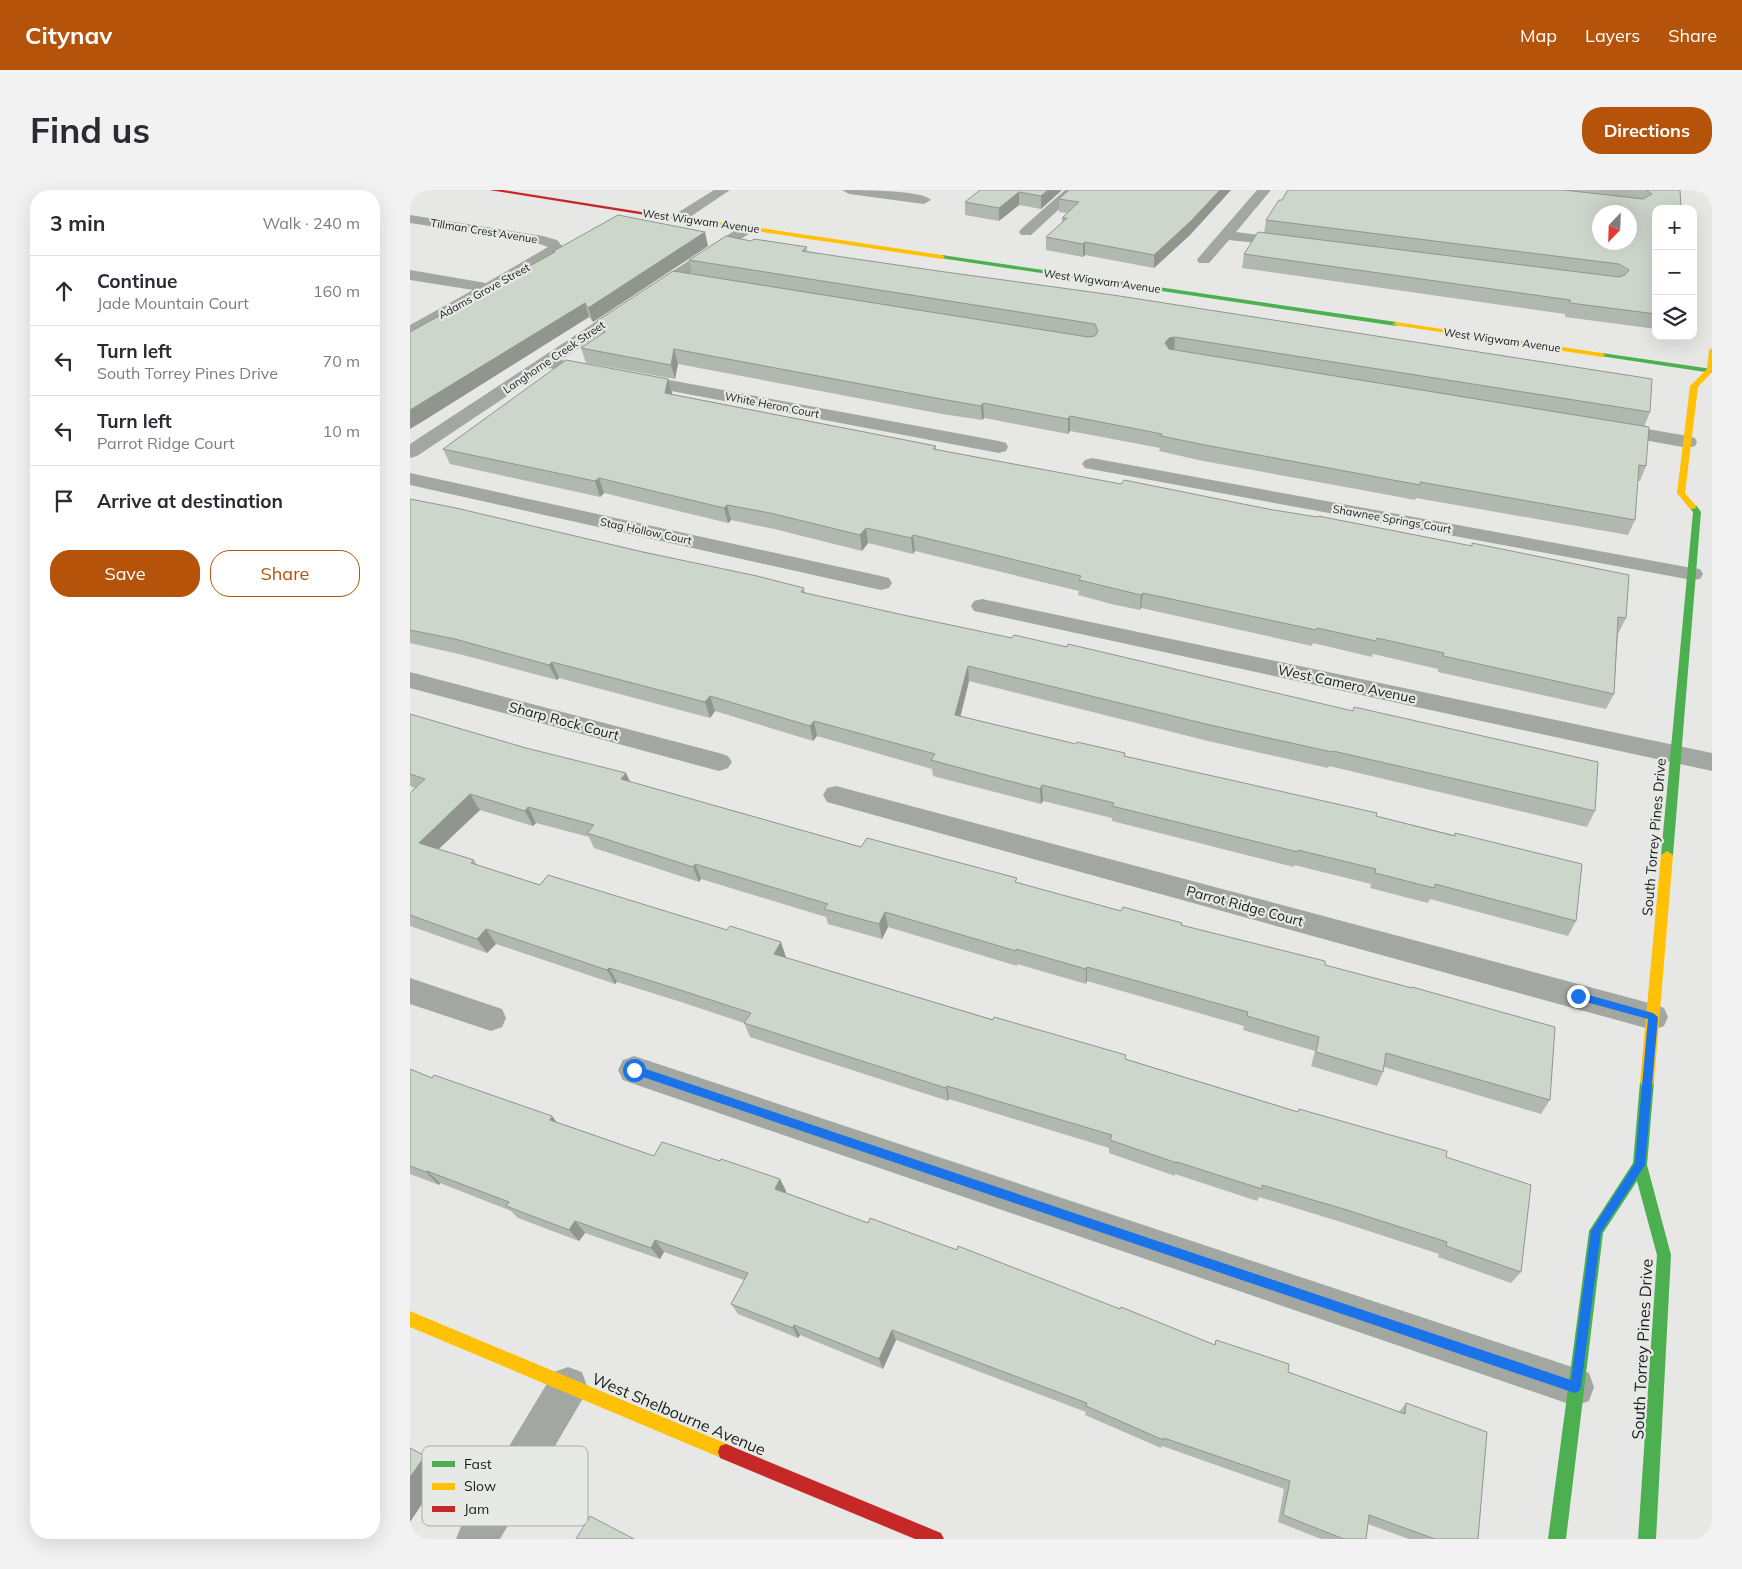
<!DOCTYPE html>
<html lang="en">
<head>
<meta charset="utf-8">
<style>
	body { margin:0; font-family:Mulish,sans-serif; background:#f2f2f3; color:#2b2b33 }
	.controls { position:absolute; right:15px; top:15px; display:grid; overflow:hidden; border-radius:10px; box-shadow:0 5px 20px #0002 }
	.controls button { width:45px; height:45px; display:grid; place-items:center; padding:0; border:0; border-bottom:1px solid #e1e1e2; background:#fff; color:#2b2b33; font:25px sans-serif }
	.compass { position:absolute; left:1182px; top:15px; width:45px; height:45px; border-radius:50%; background:#fff; box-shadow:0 5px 20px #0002; rotate:203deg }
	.stop { position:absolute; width:15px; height:15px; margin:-11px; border:4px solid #1a73e8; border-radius:50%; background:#fff }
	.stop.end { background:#1a73e8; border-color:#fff; box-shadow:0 1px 5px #0008 }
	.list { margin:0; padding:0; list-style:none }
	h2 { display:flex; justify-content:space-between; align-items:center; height:65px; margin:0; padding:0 20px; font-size:21px }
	h2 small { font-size:16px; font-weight:400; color:#7c7c81 }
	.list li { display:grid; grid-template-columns:32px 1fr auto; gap:15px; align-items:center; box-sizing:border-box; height:70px; padding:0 20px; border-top:1px solid #e1e1e2 }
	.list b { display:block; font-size:19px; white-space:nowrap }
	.list p { margin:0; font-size:16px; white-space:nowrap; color:#7c7c81 }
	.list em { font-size:16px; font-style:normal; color:#7c7c81 }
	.actions { display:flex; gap:10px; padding:15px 20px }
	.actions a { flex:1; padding:11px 0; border:1px solid #b45309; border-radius:20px; text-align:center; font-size:18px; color:#b45309 }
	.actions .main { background:#b45309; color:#fff }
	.icon { flex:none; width:28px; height:28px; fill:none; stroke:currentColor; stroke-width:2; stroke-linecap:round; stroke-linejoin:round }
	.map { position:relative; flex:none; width:1302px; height:1349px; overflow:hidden; border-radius:20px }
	header { display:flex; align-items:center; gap:30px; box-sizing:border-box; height:70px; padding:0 25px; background:#b45309; color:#fff }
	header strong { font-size:24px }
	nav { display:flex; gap:28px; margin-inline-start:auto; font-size:18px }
	.intro { display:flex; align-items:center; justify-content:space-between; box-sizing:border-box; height:120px; padding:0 30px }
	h1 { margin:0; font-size:35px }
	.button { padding:12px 22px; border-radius:20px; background:#b45309; color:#fff; font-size:18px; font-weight:700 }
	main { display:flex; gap:30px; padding:0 30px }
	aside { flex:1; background:#fff; border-radius:20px; box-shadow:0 5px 20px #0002 }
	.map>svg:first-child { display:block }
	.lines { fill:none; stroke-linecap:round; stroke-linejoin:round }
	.street { fill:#a2a8a1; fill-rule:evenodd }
	.fast { fill:#4caf50; fill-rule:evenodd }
	.slow { fill:#ffc107; fill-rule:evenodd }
	.jam { fill:#c62828; fill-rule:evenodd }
	.wall { fill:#b0b8af }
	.shaded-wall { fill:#90968e }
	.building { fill:#cdd6cb; stroke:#90968e; fill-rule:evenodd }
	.route { fill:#1a73e8 }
	.labels { text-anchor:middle; stroke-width:4.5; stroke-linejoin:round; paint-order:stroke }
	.far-street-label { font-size:11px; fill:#1a1b1a; stroke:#e6e9e5 }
	.street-label { font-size:14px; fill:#1a1b1a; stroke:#e6e9e5 }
	.near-street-label { font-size:16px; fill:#1a1b1a; stroke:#e6e9e5 }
	.key { fill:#e6e9e5; stroke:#a9aba8; stroke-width:1 }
	.key-label { font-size:14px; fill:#1a1b1a }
</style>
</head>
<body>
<header>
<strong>Citynav</strong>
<nav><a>Map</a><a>Layers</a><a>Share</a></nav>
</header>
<div class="intro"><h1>Find us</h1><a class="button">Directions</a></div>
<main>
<aside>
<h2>3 min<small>Walk · 240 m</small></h2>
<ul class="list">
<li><svg class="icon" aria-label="ahead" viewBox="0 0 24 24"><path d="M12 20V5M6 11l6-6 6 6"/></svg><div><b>Continue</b><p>Jade Mountain Court</p></div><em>160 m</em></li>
<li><svg class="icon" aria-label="left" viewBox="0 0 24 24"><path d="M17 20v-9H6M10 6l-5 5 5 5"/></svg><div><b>Turn left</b><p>South Torrey Pines Drive</p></div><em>70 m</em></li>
<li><svg class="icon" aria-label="left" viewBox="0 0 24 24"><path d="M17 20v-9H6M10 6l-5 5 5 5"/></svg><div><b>Turn left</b><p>Parrot Ridge Court</p></div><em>10 m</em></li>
<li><svg class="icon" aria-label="arrive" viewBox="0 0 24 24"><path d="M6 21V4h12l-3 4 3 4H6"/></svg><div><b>Arrive at destination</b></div></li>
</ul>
<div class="actions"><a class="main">Save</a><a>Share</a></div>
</aside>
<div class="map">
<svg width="1302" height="1349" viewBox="0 0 1302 1349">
	<rect width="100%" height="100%" fill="#e7e8e6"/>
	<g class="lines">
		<path class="street" d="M 304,0 L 320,0 L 274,31 L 264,31 L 262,28 L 264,25 Z
			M 432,0 C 448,0 513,0 521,10 L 514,14 L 439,4 Z
			M 655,0 L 670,0 L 621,45 L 611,45 L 609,42 L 611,39 Z
			M 847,0 L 861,0 L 826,42 L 882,49 L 887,50 L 889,53 L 887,56 L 882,57 L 819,50 L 799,73 L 789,73 L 787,70 L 789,67 Z
			M 0,25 L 133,46 L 147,50 L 153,57 L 147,65 L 6,145 L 0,147 L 0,135 L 63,100 L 0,90 L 0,80 L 76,93 L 138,57 L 124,52 L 0,33 Z
			M 338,34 L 343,35 L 345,38 L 343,41 L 151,170 L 589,251 L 596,253 L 598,257 L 596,261 L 589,263 L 139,178 L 7,266 L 0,268 L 0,254 L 333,35 Z
			M 1202,233 L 1278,246 L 1285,248 L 1287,252 L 1285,256 L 1278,258 L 1195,243 L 1193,239 L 1195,235 Z
			M 682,268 L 1282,378 L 1290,379 L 1293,384 L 1290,389 L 1282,390 L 675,278 L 672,274 L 675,270 Z
			M 0,283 L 471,386 L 479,388 L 482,393 L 479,398 L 471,400 L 0,295 Z
			M 572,409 L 1302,563 L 1302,581 L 564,421 L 561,416 L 564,411 Z
			M 0,482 L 309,563 L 318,566 L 322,572 L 318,578 L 309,581 L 0,498 Z
			M 426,596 L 1243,814 L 1254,818 L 1258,827 L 1254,836 L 1243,840 L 417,612 L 413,605 L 417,598 Z
			M 0,788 L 92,819 L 96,828 L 92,837 L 81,841 L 0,814 Z
			M 224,866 L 1165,1178 L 1179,1183 L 1184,1197 L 1179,1211 L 1165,1216 L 224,894 L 213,890 L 208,880 L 213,870 Z
			M 158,1177 L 172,1182 L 177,1196 L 172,1210 L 90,1349 L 46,1349 L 52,1334 L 144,1182 Z"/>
		<path class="fast" d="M 532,65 L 986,132 L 989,134 L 986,136 L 530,68 L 530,66 Z
			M 1192,163 L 1302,179 L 1302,183 L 1190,166 L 1189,165 Z
			M 1280,315 L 1286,315 L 1291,322 L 1263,665 L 1257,669 L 1251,665 L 1283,322 L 1279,317 Z
			M 1237,886 L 1242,888 L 1244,892 L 1237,975 L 1261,1065 L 1246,1349 L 1228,1349 L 1247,1065 L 1227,991 L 1193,1043 L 1156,1349 L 1138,1349 L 1179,1041 L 1223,973 L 1230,892 L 1232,888 Z"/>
		<path class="slow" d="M 235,21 L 532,65 L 535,67 L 532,69 L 233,24 Z
			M 986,132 L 1192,163 L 1195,165 L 1192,167 L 984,135 L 983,134 Z
			M 1302,158 L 1302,182 L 1288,197 L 1275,303 L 1287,317 L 1283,319 L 1280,319 L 1267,303 L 1280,196 L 1297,179 L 1299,160 Z
			M 1257,661 L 1263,665 L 1244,892 L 1242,896 L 1237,898 L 1232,896 L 1230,892 L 1251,665 Z
			M 0,1121 L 322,1256 L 324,1262 L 322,1268 L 316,1270 L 0,1137 Z"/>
		<path class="jam" d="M 79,0 L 93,0 L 238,23 L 235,25 Z
			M 316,1254 L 531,1343 L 534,1349 L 505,1349 L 310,1268 L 308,1262 L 310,1256 Z"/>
	</g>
	<path class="wall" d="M 570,0 L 652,0 L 631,19 L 609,15 L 589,31 L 555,25 L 555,12 Z
		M 659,0 L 821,0 L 780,45 L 744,78 L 675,65 L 673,67 L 636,60 L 636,47 L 652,33 L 652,28 L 657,23 L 649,22 L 649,9 Z
		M 878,0 L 1270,0 L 1246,19 L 1246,139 L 1155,127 L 1155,124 L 832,78 L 834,64 L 854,43 L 856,30 L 872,10 Z
		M 341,51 L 397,57 L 397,61 L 1240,222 L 1234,237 L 1236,276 L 1230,291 L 1228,291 L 1225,330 L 1218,345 L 1006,308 L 1005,310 L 979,305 L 793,271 L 749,261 L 750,258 L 660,241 L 658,244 L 574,228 L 572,230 L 532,224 L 268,174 L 265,189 L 176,173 L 171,158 L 192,144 L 187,131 L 282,84 L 279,70 Z
		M 298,56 L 183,132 L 179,127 L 10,233 L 143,63 L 142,62 Z
		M 258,189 L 262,204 L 526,256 L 526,259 L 1216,428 L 1208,444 L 1204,504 L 1196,519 L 1028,482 L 1028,479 L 963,464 L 962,467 L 903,453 L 902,456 L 731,418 L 730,420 L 701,414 L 668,405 L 669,401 L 505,361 L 503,364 L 458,353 L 452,361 L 364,339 L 321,330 L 318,333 L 194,303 L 190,307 L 40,274 L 33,259 Z
		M 0,309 L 394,398 L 395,403 L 1185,621 L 1177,637 L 919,576 L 918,578 L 798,551 L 559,491 L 550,526 L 666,554 L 715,563 L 715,566 L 966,626 L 1044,645 L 1045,643 L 1166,731 L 1158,746 L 1020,709 L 1018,713 L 960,698 L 961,694 L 884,675 L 884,677 L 702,631 L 702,628 L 633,611 L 631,614 L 523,586 L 522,579 L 407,546 L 403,551 L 305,521 L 300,528 L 149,488 L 147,490 L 53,465 L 0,453 Z
		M 0,524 L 220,592 L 451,657 L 607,693 L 711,721 L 772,735 L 915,775 L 1140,910 L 1131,924 L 974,877 L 973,882 L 967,896 L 901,876 L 905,861 L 833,840 L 834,836 L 677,791 L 676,794 L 607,774 L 607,776 L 478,737 L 472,749 L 418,734 L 416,727 L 291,689 L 289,692 L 184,658 L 179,647 L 126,633 L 123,636 L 70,620 L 29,659 L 64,670 L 67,675 L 130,695 L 376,767 L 376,768 L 716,869 L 1036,967 L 1111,1082 L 1101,1093 L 1028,1067 L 1029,1064 L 931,1032 L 849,1007 L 847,1011 L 765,984 L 765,986 L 699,963 L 699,958 L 539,909 L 538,911 L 340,847 L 334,833 L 271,812 L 207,792 L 205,794 L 86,754 L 77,763 L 0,736 L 0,603 L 5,598 L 0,596 Z
		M 0,879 L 22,888 L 244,966 L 310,971 L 370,989 L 376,1001 L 375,1003 L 458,1033 L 710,1119 L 804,1155 L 806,1150 L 878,1182 L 989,1222 L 996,1213 L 1068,1349 L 999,1349 L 958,1334 L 956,1349 L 911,1349 L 868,1332 L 874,1299 L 752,1256 L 751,1258 L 675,1225 L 676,1222 L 486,1150 L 473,1179 L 390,1145 L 388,1148 L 328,1124 L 321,1114 L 334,1090 L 254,1062 L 250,1069 L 175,1043 L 169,1051 L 108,1028 L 101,1021 L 30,993 L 29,995 L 0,984 Z"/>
	<path class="shaded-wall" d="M 638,0 L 652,0 L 631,19 L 631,6 Z
		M 810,0 L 821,0 L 780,45 L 744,78 L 744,65 Z
		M 609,2 L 609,15 L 589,31 L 589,18 Z
		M 295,42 L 298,56 L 183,132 L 178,118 Z
		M 675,52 L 675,65 L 673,67 L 673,54 Z
		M 175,113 L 179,127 L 10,233 L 0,239 L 0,220 Z
		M 765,147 L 764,161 L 758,162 L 755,153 L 759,148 Z
		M 264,159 L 268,174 L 265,189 L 261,175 Z
		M 258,189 L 262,203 L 260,217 L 255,203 Z
		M 573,213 L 574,228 L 572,230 L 571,216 Z
		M 660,226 L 660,241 L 658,244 L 658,229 Z
		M 189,288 L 194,303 L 190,307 L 185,291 Z
		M 317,315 L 321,330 L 318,333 L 314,318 Z
		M 456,338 L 458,353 L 452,361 L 450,345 Z
		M 503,345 L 505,361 L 503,364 L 501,348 Z
		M 733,403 L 731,418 L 730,420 L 731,405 Z
		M 142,472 L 149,488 L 147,490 L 139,475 Z
		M 558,476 L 559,491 L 547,541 L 545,525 Z
		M 300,506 L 305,521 L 300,528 L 295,512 Z
		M 404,531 L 407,546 L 403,551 L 400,536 Z
		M 216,583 L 223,598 L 211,589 Z
		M 632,595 L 633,611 L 631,614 L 630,599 Z
		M 60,604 L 70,620 L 19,668 L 9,653 Z
		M 118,617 L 126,633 L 123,636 L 115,621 Z
		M 285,674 L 291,689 L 289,692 L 283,677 Z
		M 475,722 L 478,737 L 472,749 L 469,734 Z
		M 76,739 L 86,754 L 77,763 L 67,749 Z
		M 371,752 L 376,767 L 369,779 L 364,764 Z
		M 677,777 L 677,791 L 676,794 L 676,779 Z
		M 199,778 L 207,792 L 205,794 L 197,780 Z
		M 537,896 L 539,909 L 538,911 L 536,898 Z
		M 142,926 L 152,939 L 140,930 Z
		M 17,981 L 30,993 L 29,995 L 16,982 Z
		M 370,989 L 376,1001 L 371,1011 L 365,999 Z
		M 165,1031 L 175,1043 L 169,1051 L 159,1040 Z
		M 245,1050 L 254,1062 L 250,1069 L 241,1058 Z
		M 384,1135 L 390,1145 L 388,1148 L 383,1138 Z
		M 482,1140 L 486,1150 L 473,1179 L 469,1169 Z
		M 15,1266 L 37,1277 L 0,1332 L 0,1287 Z"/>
	<path class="building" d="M 570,0 L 638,0 L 631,6 L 609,2 L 589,18 L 555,12 Z
		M 659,0 L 810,0 L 781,31 L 744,65 L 675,52 L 673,54 L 636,47 L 657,28 L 652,28 L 669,12 L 649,9 Z
		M 878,0 L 1154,0 L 1233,9 L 1242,4 L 1236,0 L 1270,0 L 1271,19 L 1246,19 L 1246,124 L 1160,113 L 1160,110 L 834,64 L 848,42 L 1209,87 L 1215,85 L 1219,80 L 1209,74 L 856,30 L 869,10 L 872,10 ZM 1190,22 L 1220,22 L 1220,52 L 1190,52 Z
		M 208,25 L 295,42 L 178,118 L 175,113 L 0,220 L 0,142 L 145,62 L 142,62 Z
		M 316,46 L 341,51 L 344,49 L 397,57 L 392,61 L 528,81 L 703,105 L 1242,189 L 1240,222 L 765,147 L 759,148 L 755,153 L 759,159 L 1239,237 L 1236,276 L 1229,275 L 1225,330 L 1010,292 L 1010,295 L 983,290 L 795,255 L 751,246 L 752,244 L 660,226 L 658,229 L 573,213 L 571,216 L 531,209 L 264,159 L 261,175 L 171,158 L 195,142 L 187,131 L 263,81 L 678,147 L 685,146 L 688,141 L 685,134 L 279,70 Z
		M 156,170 L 258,189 L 255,203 L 526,256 L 523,259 L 711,294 L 714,290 L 858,319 L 907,327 L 908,326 L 1062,356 L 1062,353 L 1219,385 L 1216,428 L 1208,427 L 1204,504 L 1033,466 L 1034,463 L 967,448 L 966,451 L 907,438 L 906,440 L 733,403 L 731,405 L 702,398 L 669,390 L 671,386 L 503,345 L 501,348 L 456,338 L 450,345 L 360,323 L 317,315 L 314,318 L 189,288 L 185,291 L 33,259 Z
		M 0,309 L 46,318 L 233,362 L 347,386 L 394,398 L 391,402 L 498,426 L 602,448 L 604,445 L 657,457 L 658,454 L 943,521 L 944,517 L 1188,572 L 1185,621 L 923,561 L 922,562 L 800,535 L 558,476 L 545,525 L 666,554 L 667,552 L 715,563 L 714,566 L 967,623 L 966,626 L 1045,646 L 1045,643 L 1172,674 L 1166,731 L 1025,694 L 1024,698 L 965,683 L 966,679 L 888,660 L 888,662 L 702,616 L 704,613 L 632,595 L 630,599 L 580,586 L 521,570 L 525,564 L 404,531 L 400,536 L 300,506 L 295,512 L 142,472 L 139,475 L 45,449 L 0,440 Z
		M 0,524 L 116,558 L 216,583 L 211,589 L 451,657 L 457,648 L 607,688 L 605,692 L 711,721 L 713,717 L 772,733 L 771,735 L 915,771 L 915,775 L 1002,798 L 1002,797 L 1145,837 L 1140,910 L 976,863 L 973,882 L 906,862 L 909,847 L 837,826 L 838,822 L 677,777 L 676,779 L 606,759 L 606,761 L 475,722 L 469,734 L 414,719 L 418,714 L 285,674 L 283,677 L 177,643 L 184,635 L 118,617 L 115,621 L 60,604 L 9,653 L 64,670 L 61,673 L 130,695 L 138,685 L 317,740 L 320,736 L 371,752 L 364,764 L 583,830 L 584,827 L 716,865 L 715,869 L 888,922 L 889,919 L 1037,961 L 1036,967 L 1121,995 L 1111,1082 L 1036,1056 L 1037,1052 L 937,1020 L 852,995 L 852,999 L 767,972 L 767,973 L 700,950 L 702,945 L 537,896 L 536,898 L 334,833 L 341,823 L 264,798 L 199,778 L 197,780 L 76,739 L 67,749 L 0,725 L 0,603 L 15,589 L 0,584 Z
		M 0,879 L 22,888 L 24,885 L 142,926 L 140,930 L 244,966 L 252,952 L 310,971 L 311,969 L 370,989 L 365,999 L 458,1033 L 460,1028 L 547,1060 L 548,1056 L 710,1119 L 711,1117 L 805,1155 L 806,1150 L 879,1174 L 878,1182 L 995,1224 L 996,1213 L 1077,1242 L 1068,1349 L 1025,1349 L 959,1325 L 956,1349 L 934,1349 L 873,1325 L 880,1291 L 754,1248 L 753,1250 L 676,1216 L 677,1213 L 482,1140 L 469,1169 L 384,1135 L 383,1138 L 321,1114 L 338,1083 L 245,1050 L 241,1058 L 165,1031 L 159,1040 L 96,1016 L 99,1012 L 17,981 L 16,982 L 0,976 Z
		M 0,1258 L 15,1266 L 0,1287 Z
		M 180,1326 L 224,1349 L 166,1349 Z"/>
	<path class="route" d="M 1168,802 L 1243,823 L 1248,827 L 1235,975 L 1191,1042 L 1171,1197 L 1169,1201 L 1165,1203 L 224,884 L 220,880 L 224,875 L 1161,1190 L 1181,1041 L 1225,973 L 1238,829 L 1165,809 L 1163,806 Z"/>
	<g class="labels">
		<g class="far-street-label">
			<text transform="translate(291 31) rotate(8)" y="4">West Wigwam Avenue</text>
			<text transform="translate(74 41) rotate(9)" y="4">Tillman Crest Avenue</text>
			<text transform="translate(692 91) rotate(8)" y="4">West Wigwam Avenue</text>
			<text transform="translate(74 101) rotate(-29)" y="4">Adams Grove Street</text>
			<text transform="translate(1092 150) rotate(8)" y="4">West Wigwam Avenue</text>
			<text transform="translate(144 167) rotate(-34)" y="4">Langhorne Creek Street</text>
			<text transform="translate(362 215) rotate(11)" y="4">White Heron Court</text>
			<text transform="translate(982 329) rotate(10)" y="4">Shawnee Springs Court</text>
			<text transform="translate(236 341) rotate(12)" y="4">Stag Hollow Court</text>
		</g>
		<g class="street-label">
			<text transform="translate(937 494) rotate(12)" y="5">West Camero Avenue</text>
			<text transform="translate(154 531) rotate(15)" y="5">Sharp Rock Court</text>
			<text transform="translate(1244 647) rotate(-85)" y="5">South Torrey Pines Drive</text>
			<text transform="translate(835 716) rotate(15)" y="5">Parrot Ridge Court</text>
		</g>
		<g class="near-street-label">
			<text transform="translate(1232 1159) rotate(-87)" y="6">South Torrey Pines Drive</text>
			<text transform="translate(269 1224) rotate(23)" y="6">West Shelbourne Avenue</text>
		</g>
	</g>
	<rect x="12" y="1256" width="166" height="80" rx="8" class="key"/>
	<rect x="22" y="1271" width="23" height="6" fill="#4caf50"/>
	<rect x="22" y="1293" width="23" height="7" fill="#ffc107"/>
	<rect x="22" y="1316" width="23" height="6" fill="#c62828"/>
	<g class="key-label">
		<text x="54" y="1279">Fast</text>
		<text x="54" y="1301">Slow</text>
		<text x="54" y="1324">Jam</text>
	</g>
</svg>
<div class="controls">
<button>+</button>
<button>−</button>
<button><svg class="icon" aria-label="layers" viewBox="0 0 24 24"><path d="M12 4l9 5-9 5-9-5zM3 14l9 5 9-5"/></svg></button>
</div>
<svg class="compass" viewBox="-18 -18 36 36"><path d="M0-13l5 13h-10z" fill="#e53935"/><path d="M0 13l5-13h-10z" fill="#7c7c81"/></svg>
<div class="stop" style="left:224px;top:880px"></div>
<div class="stop end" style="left:1168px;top:806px"></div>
</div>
</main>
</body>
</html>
